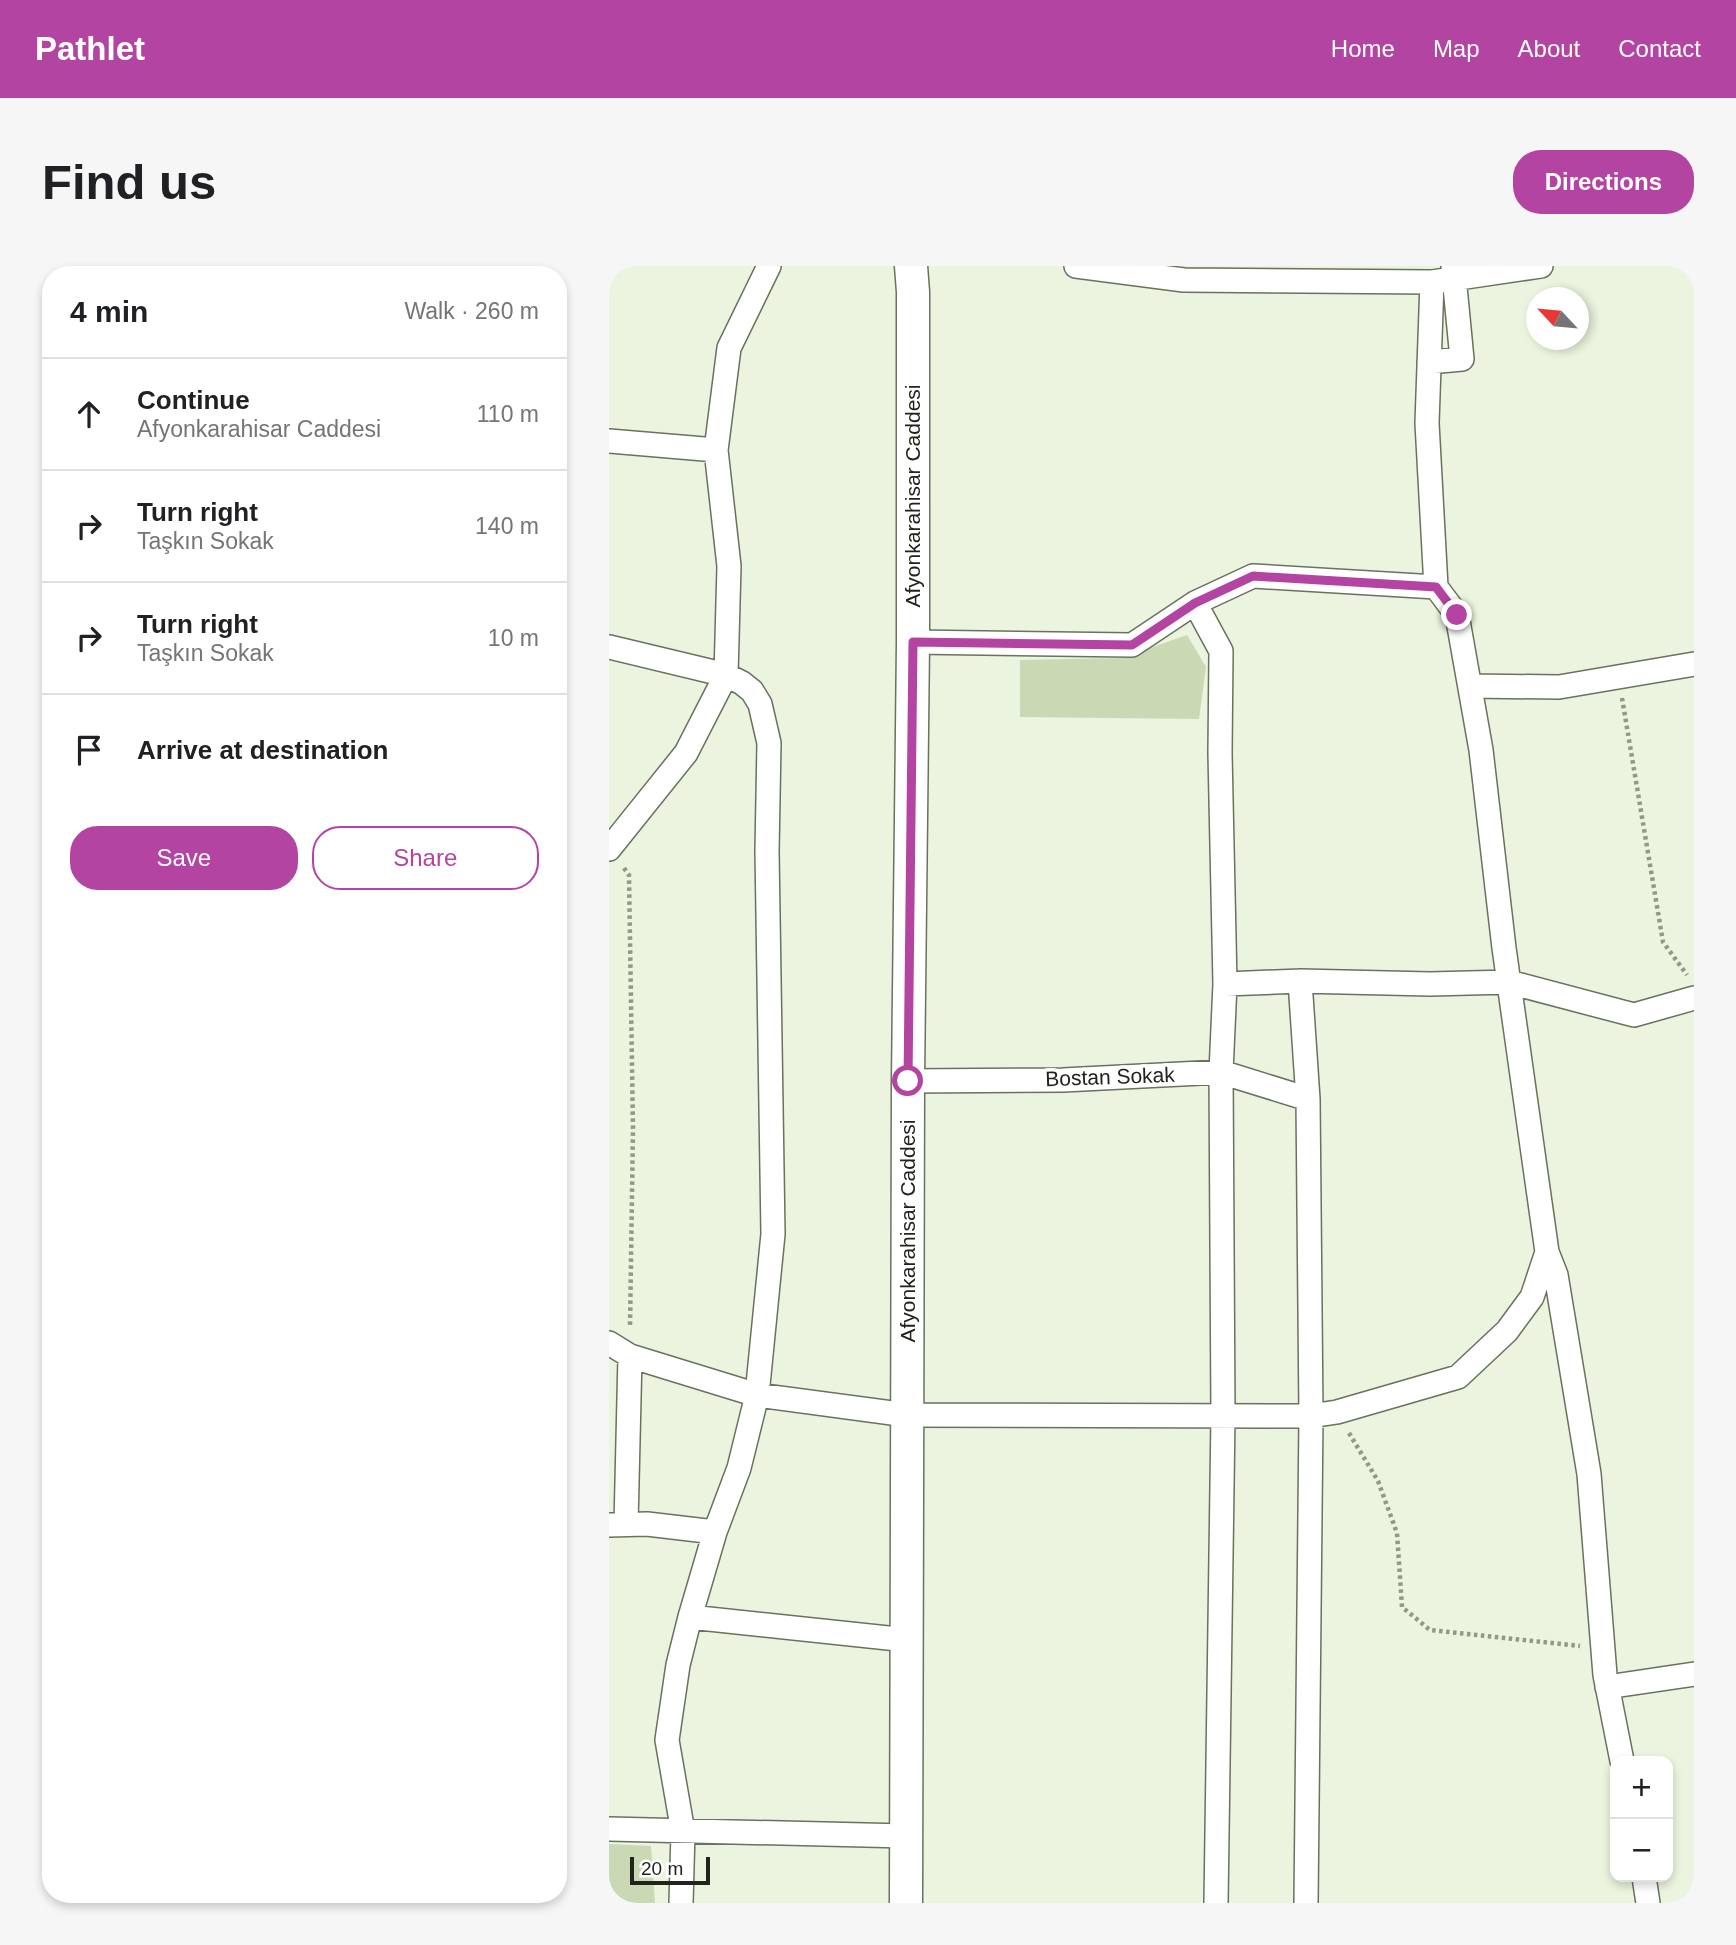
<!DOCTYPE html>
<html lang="en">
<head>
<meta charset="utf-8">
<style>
	body { margin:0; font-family:Helvetica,sans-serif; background:#f6f6f6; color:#202124 }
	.controls { position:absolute; right:21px; bottom:21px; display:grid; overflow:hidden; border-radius:14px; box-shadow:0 4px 10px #0003 }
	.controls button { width:63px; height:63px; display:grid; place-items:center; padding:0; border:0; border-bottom:2px solid #e0e0e0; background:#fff; color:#202124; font:35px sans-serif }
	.compass { position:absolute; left:917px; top:21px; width:63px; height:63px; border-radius:50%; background:#fff; box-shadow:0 4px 10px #0003; rotate:296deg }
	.scale { position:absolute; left:21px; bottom:18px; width:80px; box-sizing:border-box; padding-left:7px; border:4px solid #21241c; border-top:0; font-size:19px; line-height:24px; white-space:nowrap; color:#21241c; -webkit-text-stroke:5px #fff; paint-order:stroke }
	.stop { position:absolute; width:21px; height:21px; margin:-16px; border:5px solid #b444a1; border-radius:50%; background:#fff }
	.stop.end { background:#b444a1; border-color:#fff; box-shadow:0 2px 7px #0008 }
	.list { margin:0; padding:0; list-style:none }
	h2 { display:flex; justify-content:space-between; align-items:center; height:91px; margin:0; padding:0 28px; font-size:30px }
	h2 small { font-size:23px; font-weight:400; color:#757577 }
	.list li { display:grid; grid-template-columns:46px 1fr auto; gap:21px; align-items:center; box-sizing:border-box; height:112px; padding:0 28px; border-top:2px solid #e0e0e0 }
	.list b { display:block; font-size:26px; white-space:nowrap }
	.list p { margin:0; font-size:23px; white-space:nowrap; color:#757577 }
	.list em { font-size:23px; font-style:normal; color:#757577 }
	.actions { display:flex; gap:14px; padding:21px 28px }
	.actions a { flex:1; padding:16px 0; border:2px solid #b444a1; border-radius:28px; text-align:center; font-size:24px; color:#b444a1 }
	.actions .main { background:#b444a1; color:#fff }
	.icon { flex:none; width:38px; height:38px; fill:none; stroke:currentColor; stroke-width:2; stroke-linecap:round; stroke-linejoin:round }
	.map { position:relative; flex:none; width:1085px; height:1637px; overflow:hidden; border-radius:28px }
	header { display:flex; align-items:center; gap:42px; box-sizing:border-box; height:98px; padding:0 35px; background:#b444a1; color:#fff }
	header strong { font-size:33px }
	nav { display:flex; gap:38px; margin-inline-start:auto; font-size:24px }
	.intro { display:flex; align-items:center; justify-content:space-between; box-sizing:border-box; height:168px; padding:0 42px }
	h1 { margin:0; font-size:49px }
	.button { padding:18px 32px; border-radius:28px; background:#b444a1; color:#fff; font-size:24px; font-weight:700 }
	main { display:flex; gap:42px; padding:0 42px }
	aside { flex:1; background:#fff; border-radius:28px; box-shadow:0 4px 10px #0003 }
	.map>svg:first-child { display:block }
	.green { fill:#cad9b3 }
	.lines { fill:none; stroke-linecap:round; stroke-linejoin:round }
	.minor-casing { stroke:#6a715e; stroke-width:26 }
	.secondary-casing { stroke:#6a715e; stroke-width:35 }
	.path { stroke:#929888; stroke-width:4.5; stroke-dasharray:3.5 3.5; stroke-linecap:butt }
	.minor { stroke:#fff; stroke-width:23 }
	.secondary { stroke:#fff; stroke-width:32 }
	.route { stroke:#b444a1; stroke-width:9 }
	.labels { text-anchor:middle; stroke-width:7; stroke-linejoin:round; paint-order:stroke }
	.street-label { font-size:21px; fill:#21241c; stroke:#fff }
</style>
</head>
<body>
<header>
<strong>Pathlet</strong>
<nav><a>Home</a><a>Map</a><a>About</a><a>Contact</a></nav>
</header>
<div class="intro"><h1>Find us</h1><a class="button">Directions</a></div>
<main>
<aside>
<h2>4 min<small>Walk · 260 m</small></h2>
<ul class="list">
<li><svg class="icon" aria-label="ahead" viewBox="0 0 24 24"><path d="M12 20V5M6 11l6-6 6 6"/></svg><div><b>Continue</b><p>Afyonkarahisar Caddesi</p></div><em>110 m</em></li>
<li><svg class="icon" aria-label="right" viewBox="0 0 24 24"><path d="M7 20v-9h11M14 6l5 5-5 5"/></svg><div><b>Turn right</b><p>Taşkın Sokak</p></div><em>140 m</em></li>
<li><svg class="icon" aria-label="right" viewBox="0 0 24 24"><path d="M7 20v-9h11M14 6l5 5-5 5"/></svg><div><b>Turn right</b><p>Taşkın Sokak</p></div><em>10 m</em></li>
<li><svg class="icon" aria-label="arrive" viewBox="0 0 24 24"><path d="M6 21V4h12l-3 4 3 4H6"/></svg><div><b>Arrive at destination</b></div></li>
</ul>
<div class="actions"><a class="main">Save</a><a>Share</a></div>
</aside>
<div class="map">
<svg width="1085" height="1637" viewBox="0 0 1085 1637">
	<rect width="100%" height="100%" fill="#ebf4de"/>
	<path class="green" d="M 578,369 L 597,401 L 590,453 L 411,451 L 411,394 L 512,392 Z
		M 0,1578 L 42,1580 L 46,1637 L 0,1637 Z"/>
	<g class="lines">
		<g class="minor-casing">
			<path id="minor" d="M 467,0 L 575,14 L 823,16 L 932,0
				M 823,16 L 818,157 L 827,321
				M 820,96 L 853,93 L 844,0
				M 0,175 L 107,184
				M 586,337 L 612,385 L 611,487 L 616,718 L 612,806 L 614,1150 L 607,1637
				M 0,381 L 117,409 L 133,417 L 143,425 L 151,438 L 160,477 L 158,585 L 164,968 L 148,1129 L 130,1202 L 106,1266 L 81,1351 L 69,1399 L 58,1474 L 74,1566 L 72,1637
				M 861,420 L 950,421 L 1085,398
				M 0,583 L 77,487 L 117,409 L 120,300 L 107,184 L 120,82 L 160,0
				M 691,715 L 699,833 L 702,1150 L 697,1637
				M 616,718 L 691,715 L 821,718 L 900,716 L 1025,749 L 1085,732
				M 299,815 L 454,814 L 612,806 L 699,833
				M 938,986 L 947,1009 L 980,1208 L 996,1409 L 1013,1495
				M 0,1077 L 21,1090 L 148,1129 L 298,1149 L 702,1150 L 728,1146 L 849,1111 L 898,1065 L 923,1031 L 938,986 L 895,682 L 872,484 L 848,349 L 827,321 L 644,310 L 586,337 L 523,379 L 304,376
				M 17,1258 L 21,1090
				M 0,1259 L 38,1258 L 106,1266
				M 81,1351 L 298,1374
				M 998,1421 L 1085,1408
				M 0,1563 L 297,1570
				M 1035,1611 L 1039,1637"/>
		</g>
		<g class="secondary-casing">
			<path id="secondary" d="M 297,1637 L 299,815 L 304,376 L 304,26 L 302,0"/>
		</g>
		<path class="path" d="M 1013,432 L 1054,676 L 1078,709
			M 15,602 L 20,609 L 24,863 L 21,1061
			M 740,1167 L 769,1215 L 788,1267 L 793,1341 L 821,1364 L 971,1380"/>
		<use href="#minor" class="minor"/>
		<use href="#secondary" class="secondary"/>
	</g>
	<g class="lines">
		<path class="route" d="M 299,815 L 304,376 L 523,379 L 586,337 L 644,310 L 827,321 L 848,349"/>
	</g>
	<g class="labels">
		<g class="street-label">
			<text transform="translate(304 230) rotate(-90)" y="7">Afyonkarahisar Caddesi</text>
			<text transform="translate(501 811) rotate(-2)" y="7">Bostan Sokak</text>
			<text transform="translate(299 965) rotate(-90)" y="7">Afyonkarahisar Caddesi</text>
		</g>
	</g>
</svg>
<div class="controls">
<button>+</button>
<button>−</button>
</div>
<svg class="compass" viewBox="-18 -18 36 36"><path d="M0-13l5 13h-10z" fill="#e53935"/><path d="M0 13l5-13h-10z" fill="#757577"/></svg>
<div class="scale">20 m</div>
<div class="stop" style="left:299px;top:815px"></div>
<div class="stop end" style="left:848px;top:349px"></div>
</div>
</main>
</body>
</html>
